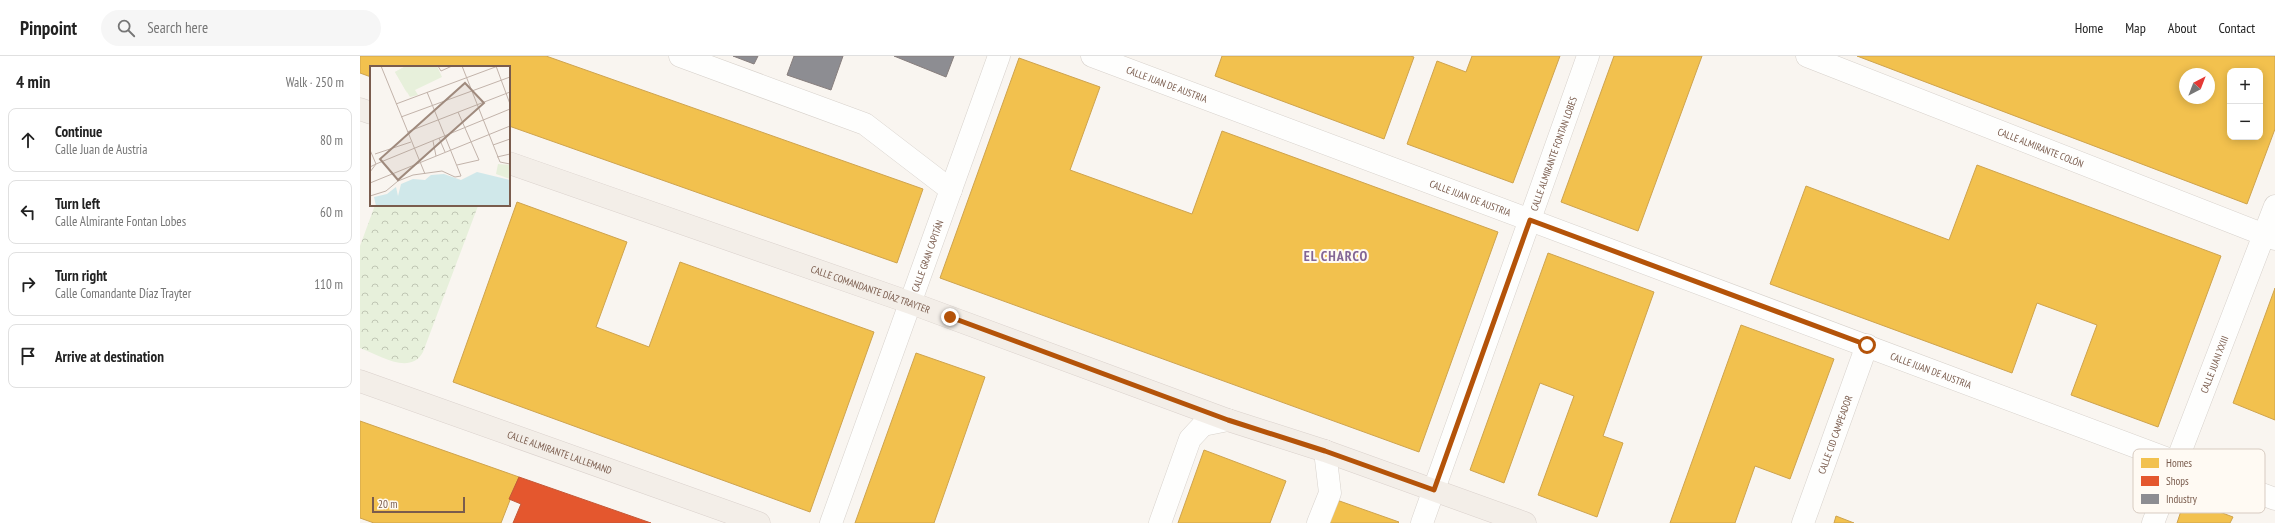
<!DOCTYPE html>
<html lang="en">
<head>
<meta charset="utf-8">
<style>
	body { margin:0; font-family:"PT Sans Narrow",sans-serif; background:#f6f6f6; color:#222 }
	.controls { position:absolute; right:12px; top:12px; display:grid; overflow:hidden; border-radius:8px; box-shadow:0 2px 10px #0003 }
	.controls button { width:36px; height:36px; display:grid; place-items:center; padding:0; border:0; border-bottom:1px solid #e0e0e0; background:#fff; color:#222; font:20px sans-serif }
	.compass { position:absolute; left:1819px; top:12px; width:36px; height:36px; border-radius:50%; background:#fff; box-shadow:0 2px 10px #0003; rotate:42deg }
	.scale { position:absolute; left:12px; bottom:10px; width:93px; box-sizing:border-box; padding-left:4px; border:2px solid #7a5c4d; border-top:0; font-size:11px; line-height:14px; white-space:nowrap; color:#7a5c4d; -webkit-text-stroke:3px #fffaf3; paint-order:stroke }
	.stop { position:absolute; width:12px; height:12px; margin:-9px; border:3px solid #b45309; border-radius:50%; background:#fff }
	.stop.end { background:#b45309; border-color:#fff; box-shadow:0 1px 4px #0008 }
	.list { margin:0; padding:0; list-style:none }
	h2 { display:flex; justify-content:space-between; align-items:center; height:52px; margin:0; padding:0 16px; font-size:17px }
	h2 small { font-size:13px; font-weight:400; color:#767676 }
	.list li { display:grid; grid-template-columns:26px 1fr auto; gap:12px; align-items:center; box-sizing:border-box; height:64px; margin:0 8px 8px; padding:0 8px; border:1px solid #e0e0e0; border-radius:8px }
	.list b { display:block; font-size:15px; white-space:nowrap }
	.list p { margin:0; font-size:13px; white-space:nowrap; color:#767676 }
	.list em { font-size:13px; font-style:normal; color:#767676 }
	.icon { flex:none; width:22px; height:22px; fill:none; stroke:currentColor; stroke-width:2; stroke-linecap:round; stroke-linejoin:round }
	.map { position:relative; flex:none; width:1915px; height:467px; overflow:hidden }
	header { display:flex; align-items:center; gap:24px; box-sizing:border-box; height:56px; padding:0 20px; background:#fff; border-bottom:1px solid #e0e0e0 }
	header strong { font-size:19px }
	nav { display:flex; gap:22px; margin-inline-start:auto; font-size:14px }
	.search { width:280px; height:36px; background:#f6f6f6; display:flex; align-items:center; gap:10px; box-sizing:border-box; padding:0 14px; border-radius:22px; color:#767676; font-size:15px }
	main { display:flex }
	aside { flex:1; background:#fff }
	.map>svg:first-child { display:block }
	.park { fill:url(#park-crowns) }
	.homes { fill:#f2c14e; stroke:#cea34e; fill-rule:evenodd }
	.shops { fill:#e4572e; stroke:#c45837 }
	.industry { fill:#8d8d92; stroke:#877e7d }
	.lines { fill:none; stroke-linecap:round; stroke-linejoin:round }
	.minor-casing { stroke:#d7d1cb; stroke-width:23 }
	.major-casing { stroke:#dad1cc; stroke-width:23 }
	.minor { stroke:#fefefd; stroke-width:22 }
	.major { stroke:#f3eee8; stroke-width:22 }
	.route { stroke:#b45309; stroke-width:5 }
	.labels { text-anchor:middle; stroke-width:4; stroke-linejoin:round; paint-order:stroke }
	.street-label { font-size:10px; fill:#7a5c4d; stroke:#fffaf3 }
	.district-label { font-size:14px; font-weight:bold; letter-spacing:1px; fill:#846695; stroke:#fffaf3 }
	.inset-road { fill:none; stroke:#c2b3aa; stroke-width:1 }
	.view { fill:#9f8a7d; fill-opacity:0.15; stroke:#9f8a7d; stroke-width:2 }
	.inset-edge { fill:none; stroke:#7a5c4d; stroke-width:2 }
	.key { fill:#fffaf3; stroke:#d7cbc1; stroke-width:1 }
	.key-label { font-size:11px; fill:#7a5c4d }
</style>
</head>
<body>
<header>
<strong>Pinpoint</strong>
<div class="search"><svg class="icon" aria-label="search" viewBox="0 0 24 24"><circle cx="10" cy="10" r="6"/><path d="M15 15l6 6"/></svg>Search here</div>
<nav><a>Home</a><a>Map</a><a>About</a><a>Contact</a></nav>
</header>
<main>
<aside>
<h2>4 min<small>Walk · 250 m</small></h2>
<ul class="list">
<li><svg class="icon" aria-label="ahead" viewBox="0 0 24 24"><path d="M12 20V5M6 11l6-6 6 6"/></svg><div><b>Continue</b><p>Calle Juan de Austria</p></div><em>80 m</em></li>
<li><svg class="icon" aria-label="left" viewBox="0 0 24 24"><path d="M17 20v-9H6M10 6l-5 5 5 5"/></svg><div><b>Turn left</b><p>Calle Almirante Fontan Lobes</p></div><em>60 m</em></li>
<li><svg class="icon" aria-label="right" viewBox="0 0 24 24"><path d="M7 20v-9h11M14 6l5 5-5 5"/></svg><div><b>Turn right</b><p>Calle Comandante Díaz Trayter</p></div><em>110 m</em></li>
<li><svg class="icon" aria-label="arrive" viewBox="0 0 24 24"><path d="M6 21V4h12l-3 4 3 4H6"/></svg><div><b>Arrive at destination</b></div></li>
</ul>
</aside>
<div class="map">
<svg width="1915" height="467" viewBox="0 0 1915 467">
	<defs>
		<pattern id="park-crowns" width="20" height="18" patternUnits="userSpaceOnUse"><rect width="20" height="18" fill="#e7f0db"/><path d="M2 6a3 3 0 1 1 6 0M12 15a3 3 0 1 1 6 0" fill="none" stroke="#c0c6b4"/></pattern>
	</defs>
	<rect width="100%" height="100%" fill="#f9f5f0"/>
	<path class="park" d="M 15,149 L 118,150 L 63,296 C 50,320 19,299 0,292 L 0,190 Z"/>
	<path class="homes" d="M 0,0 L 186,0 L 563,133 L 537,207 L 149,70 L 149,11 L 11,11 L 11,21 L 0,17 Z
		M 862,0 L 1050,0 L 1054,1 L 1024,83 L 855,20 Z
		M 1112,0 L 1200,0 L 1153,127 L 1047,88 L 1077,5 L 1106,16 Z
		M 1254,0 L 1342,0 L 1278,175 L 1201,146 Z
		M 1497,0 L 1915,0 L 1915,73 L 1887,148 ZM 1870,15 L 1900,15 L 1900,81 L 1870,81 ZM 1825,18 L 1849,18 L 1849,42 L 1825,42 Z
		M 659,2 L 740,31 L 710,114 L 832,158 L 862,75 L 1138,176 L 1059,396 L 580,222 Z
		M 1617,109 L 1861,200 L 1798,371 L 1711,339 L 1737,269 L 1677,247 L 1652,317 L 1410,228 L 1446,130 L 1589,184 Z
		M 157,146 L 267,186 L 236,271 L 289,291 L 320,206 L 514,276 L 450,456 L 93,326 Z
		M 1188,197 L 1294,236 L 1243,380 L 1263,387 L 1237,461 L 1178,439 L 1214,340 L 1180,327 L 1144,427 L 1110,414 Z
		M 1915,232 L 1915,364 L 1873,347 Z
		M 1381,269 L 1474,303 L 1430,423 L 1395,410 L 1375,467 L 1310,467 Z
		M 556,297 L 625,321 L 574,467 L 495,467 Z
		M 0,365 L 159,421 L 141,467 L 14,467 L 0,462 Z
		M 844,394 L 926,425 L 910,467 L 818,467 Z
		M 971,442 L 1039,466 L 1038,467 L 962,467 Z
		M 1825,443 L 1873,461 L 1870,467 L 1817,467 Z
		M 1476,460 L 1494,467 L 1474,467 Z"/>
	<path class="shops" d="M 159,421 L 291,467 L 153,467 L 161,448 L 149,443 Z"/>
	<path class="industry" d="M 373,0 L 398,0 L 394,8 Z
		M 434,0 L 483,0 L 471,34 L 427,19 Z
		M 534,0 L 594,0 L 586,21 Z"/>
	<g class="lines">
		<g class="minor-casing">
			<g id="minor">
				<path d="M 320,0 L 505,68 L 591,134"/>
				<path id="s1" d="M 732,0 L 1915,443"/>
				<path id="s2" d="M 1447,0 L 1915,183"/>
				<path id="s3" d="M 471,467 L 639,0"/>
				<path d="M 800,467 L 830,383 L 843,369 L 868,364"/>
				<path d="M 958,467 L 970,437 L 965,395"/>
				<path id="s4" d="M 1062,467 L 1228,0"/>
				<path id="s5" d="M 1443,467 L 1507,289"/>
				<path id="s6" d="M 1793,467 L 1915,150"/>
			</g>
		</g>
		<g class="major-casing">
			<g id="major">
				<path d="M 0,53 L 11,57"/>
				<path id="s7" d="M 149,107 L 551,247 L 868,364 L 965,395 L 1165,467"/>
				<path id="s8" d="M 0,325 L 399,467"/>
			</g>
		</g>
		<use href="#minor" class="minor"/>
		<use href="#major" class="major"/>
	</g>
	<g class="lines">
		<path class="route" d="M 590,261 L 868,364 L 965,395 L 1074,434 L 1170,164 L 1507,289"/>
	</g>
	<g class="labels">
		<g class="street-label">
			<text dy="4" stroke="none"><textPath href="#s1" startOffset="80">CALLE JUAN DE AUSTRIA</textPath></text>
			<text dy="4" stroke="none"><textPath href="#s2" startOffset="251">CALLE ALMIRANTE COLÓN</textPath></text>
			<text dy="4" stroke="none"><textPath href="#s4" startOffset="392">CALLE ALMIRANTE FONTAN LOBES</textPath></text>
			<text dy="4" stroke="none"><textPath href="#s1" startOffset="404">CALLE JUAN DE AUSTRIA</textPath></text>
			<text dy="4" stroke="none"><textPath href="#s3" startOffset="284">CALLE GRAN CAPITÁN</textPath></text>
			<text dy="4" stroke="none"><textPath href="#s7" startOffset="383">CALLE COMANDANTE DÍAZ TRAYTER</textPath></text>
			<text dy="4" stroke="none"><textPath href="#s6" startOffset="170">CALLE JUAN XXIII</textPath></text>
			<text dy="4" stroke="none"><textPath href="#s1" startOffset="896">CALLE JUAN DE AUSTRIA</textPath></text>
			<text dy="4" stroke="none"><textPath href="#s5" startOffset="94">CALLE CID CAMPEADOR</textPath></text>
			<text dy="4" stroke="none"><textPath href="#s8" startOffset="212">CALLE ALMIRANTE LALLEMAND</textPath></text>
		</g>
		<g class="district-label">
			<text x="976" y="205">EL CHARCO</text>
		</g>
	</g>
	<g transform="translate(10 10)">
		<rect width="140" height="140" fill="#f9f5f0"/>
		<path d="M 36,0 L 67,0 L 72,11 L 45,24 L 48,29 L 40,31 L 25,6 ZM 128,98 L 140,99 L 140,113 L 126,108 Z" fill="#e7f0db"/>
		<path d="M 36,0 L 45,0 L 47,4 L 39,9 L 35,16 L 37,27 L 25,6 Z" fill="#e7f0db"/>
		<path d="M 107,106 L 140,114 L 140,140 L 6,140 L 4,131 L 17,128 L 26,121 L 28,130 L 31,118 L 43,113 L 55,114 L 61,109 L 74,108 L 91,114 Z" fill="#d0e8ea"/>
		<path class="inset-road" d="M 11,0 L 55,108M 68,0 L 71,5 L 82,0M 92,0 L 130,96 L 140,98M 126,0 L 140,38M 26,38 L 128,0M 31,51 L 140,11M 37,66 L 140,26M 69,72 L 75,86M 63,75 L 66,90M 123,79 L 140,73M 0,84 L 6,98 L 0,101M 5,88 L 41,76M 127,91 L 140,88M 87,99 L 109,94 L 88,46M 0,106 L 6,98 L 140,43M 0,117 L 140,60M 0,130 L 16,125 L 28,115 L 43,109 L 72,105 L 85,111 L 91,110 L 57,26"/>
		<path class="view" d="M 95,17 L 114,37 L 28,114 L 10,93 Z"/>
		<rect width="140" height="140" class="inset-edge"/>
	</g>
	<rect x="1773" y="393" width="132" height="64" rx="6" class="key"/>
	<rect x="1781" y="402" width="18" height="10" fill="#f2c14e"/>
	<rect x="1781" y="420" width="18" height="10" fill="#e4572e"/>
	<rect x="1781" y="438" width="18" height="10" fill="#8d8d92"/>
	<g class="key-label">
		<text x="1806" y="411">Homes</text>
		<text x="1806" y="429">Shops</text>
		<text x="1806" y="447">Industry</text>
	</g>
</svg>
<div class="controls">
<button>+</button>
<button>−</button>
</div>
<svg class="compass" viewBox="-18 -18 36 36"><path d="M0-13l5 13h-10z" fill="#e53935"/><path d="M0 13l5-13h-10z" fill="#767676"/></svg>
<div class="scale">20 m</div>
<div class="stop" style="left:1507px;top:289px"></div>
<div class="stop end" style="left:590px;top:261px"></div>
</div>
</main>
</body>
</html>
